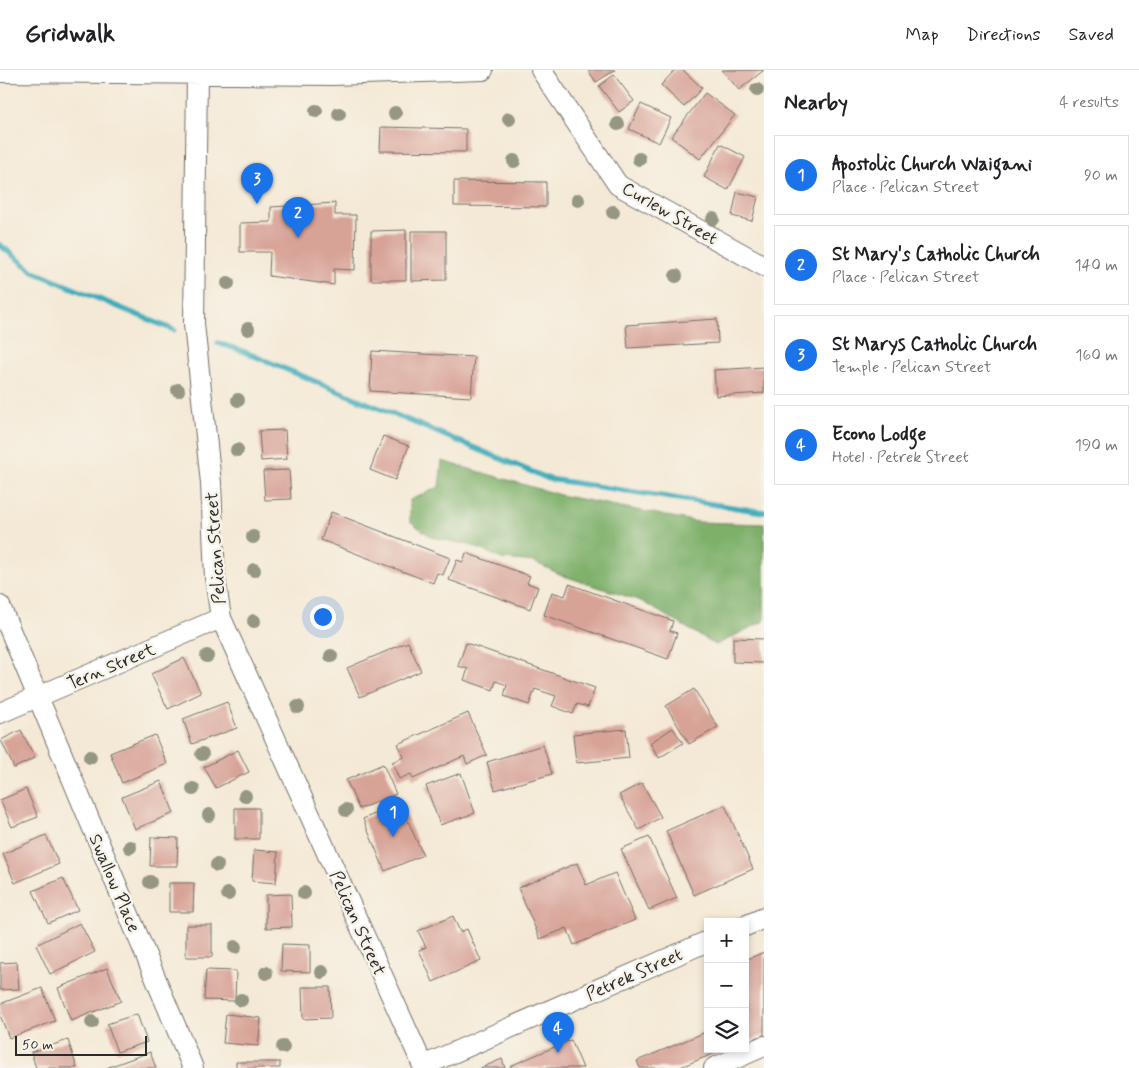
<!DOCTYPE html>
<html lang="en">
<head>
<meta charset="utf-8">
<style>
	body { margin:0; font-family:Mynerve,sans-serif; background:#f2f2f2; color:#202124 }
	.controls { position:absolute; right:15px; bottom:15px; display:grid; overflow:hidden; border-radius:0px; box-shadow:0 2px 8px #0003 }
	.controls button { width:45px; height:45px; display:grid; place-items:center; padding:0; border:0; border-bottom:1px solid #e0e0e0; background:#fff; color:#202124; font:25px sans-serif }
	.scale { position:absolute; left:15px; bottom:12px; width:132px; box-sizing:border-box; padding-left:5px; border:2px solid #2b2b2b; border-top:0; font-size:14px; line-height:18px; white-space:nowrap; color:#2b2b2b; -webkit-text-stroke:4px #f7f3e8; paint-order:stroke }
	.you { position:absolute; left:322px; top:546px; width:18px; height:18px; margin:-12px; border:4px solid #fff; border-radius:50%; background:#1a73e8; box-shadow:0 0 0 8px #1a73e833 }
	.badge { display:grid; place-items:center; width:32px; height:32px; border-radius:50%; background:#1a73e8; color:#fff; font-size:16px; font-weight:700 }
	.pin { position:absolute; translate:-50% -41px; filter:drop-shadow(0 1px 2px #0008) }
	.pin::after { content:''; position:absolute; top:26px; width:18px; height:15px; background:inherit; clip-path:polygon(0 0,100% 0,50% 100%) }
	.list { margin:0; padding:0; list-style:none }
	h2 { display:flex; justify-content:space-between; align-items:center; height:65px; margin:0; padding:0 20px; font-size:21px }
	h2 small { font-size:16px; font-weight:400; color:#757577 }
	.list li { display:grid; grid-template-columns:32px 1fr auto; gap:15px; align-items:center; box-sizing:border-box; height:80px; margin:0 10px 10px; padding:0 10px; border:1px solid #e0e0e0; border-radius:0px }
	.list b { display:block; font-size:19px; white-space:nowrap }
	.list p { margin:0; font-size:16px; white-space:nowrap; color:#757577 }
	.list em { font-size:16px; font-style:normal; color:#757577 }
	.icon { flex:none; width:28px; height:28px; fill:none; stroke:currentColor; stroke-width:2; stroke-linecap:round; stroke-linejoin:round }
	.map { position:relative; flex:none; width:764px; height:998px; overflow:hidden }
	header { display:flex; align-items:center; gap:30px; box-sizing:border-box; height:70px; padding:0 25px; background:#fff; border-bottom:1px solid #e0e0e0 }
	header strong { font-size:24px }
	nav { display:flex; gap:28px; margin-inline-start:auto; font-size:18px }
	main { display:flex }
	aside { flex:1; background:#fff }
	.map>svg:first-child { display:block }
	.forest { fill:#7eb06b; stroke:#546e4b }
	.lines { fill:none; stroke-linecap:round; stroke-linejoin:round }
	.stream { stroke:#3eacbb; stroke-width:5.5 }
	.building { fill:#d8a397 }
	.minor-casing { stroke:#716e67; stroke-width:22 }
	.minor { stroke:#fff; stroke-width:20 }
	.tree { fill:#959783 }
	.labels { text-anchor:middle; stroke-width:5; stroke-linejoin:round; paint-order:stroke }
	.street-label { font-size:18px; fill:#2b2b2b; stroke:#f7f3e8 }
</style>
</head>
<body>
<header>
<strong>Gridwalk</strong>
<nav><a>Map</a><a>Directions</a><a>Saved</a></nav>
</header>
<main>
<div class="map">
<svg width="764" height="998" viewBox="0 0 764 998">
	<rect width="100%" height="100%" fill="#f7f3e8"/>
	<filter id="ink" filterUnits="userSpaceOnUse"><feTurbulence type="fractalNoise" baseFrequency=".02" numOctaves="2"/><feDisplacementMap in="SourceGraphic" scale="10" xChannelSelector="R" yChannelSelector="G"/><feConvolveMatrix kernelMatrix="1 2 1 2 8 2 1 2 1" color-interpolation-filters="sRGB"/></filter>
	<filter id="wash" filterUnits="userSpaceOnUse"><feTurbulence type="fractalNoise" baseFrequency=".0096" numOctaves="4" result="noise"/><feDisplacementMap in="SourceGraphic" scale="20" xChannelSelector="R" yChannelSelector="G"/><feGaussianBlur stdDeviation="1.12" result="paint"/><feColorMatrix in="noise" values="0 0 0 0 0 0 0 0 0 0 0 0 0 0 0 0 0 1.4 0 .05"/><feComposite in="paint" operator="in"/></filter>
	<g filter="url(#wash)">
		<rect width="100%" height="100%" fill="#f4e9d6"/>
		<path class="forest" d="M 442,391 L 560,425 L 698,452 L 764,454 L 764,551 L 716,575 L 641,531 L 564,506 L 534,492 L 502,489 L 473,476 L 431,467 L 410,451 L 410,430 L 439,417 Z"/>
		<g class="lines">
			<path class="stream" d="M 0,175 L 34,202 L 174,260
				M 218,273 L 240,280 L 549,409 L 764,442"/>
		</g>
		<g id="blocks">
			<path class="building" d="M 588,0 L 615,0 L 596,12 Z
				M 675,0 L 683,0 L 702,18 L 684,37 L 661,15 Z
				M 722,0 L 764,0 L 739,20 Z
				M 614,5 L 634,31 L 619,42 L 599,16 Z
				M 705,23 L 735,45 L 700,89 L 671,67 Z
				M 641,34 L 671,48 L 659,73 L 629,59 Z
				M 381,57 L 466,59 L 466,82 L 380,81 Z
				M 720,74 L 745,87 L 728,120 L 704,107 Z
				M 454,111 L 546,112 L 546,137 L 454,136 Z
				M 737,122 L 758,127 L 752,151 L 732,146 Z
				M 335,133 L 335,145 L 356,145 L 355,200 L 334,199 L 334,215 L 269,206 L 270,182 L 240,182 L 240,153 L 271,152 L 271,137 Z
				M 406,160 L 406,210 L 371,210 L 371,161 Z
				M 411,161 L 446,161 L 446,210 L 411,211 Z
				M 717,249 L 718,273 L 628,278 L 626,255 Z
				M 372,281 L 474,287 L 471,327 L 370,321 Z
				M 764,297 L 764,323 L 716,326 L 714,300 Z
				M 285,360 L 287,389 L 261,391 L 259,361 Z
				M 383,366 L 409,376 L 395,410 L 370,400 Z
				M 289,400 L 291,429 L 265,430 L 263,401 Z
				M 331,442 L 450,488 L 443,505 L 437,503 L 433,513 L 321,470 Z
				M 466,483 L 530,506 L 527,513 L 538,517 L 530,539 L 449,510 L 457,490 L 463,492 Z
				M 569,514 L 673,551 L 670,561 L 677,563 L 668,589 L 544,545 L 552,522 L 565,526 Z
				M 733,568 L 764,569 L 764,593 L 733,592 Z
				M 408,572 L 421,601 L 360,627 L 347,598 Z
				M 466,573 L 595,618 L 588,637 L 577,634 L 573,644 L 552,636 L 556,626 L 535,619 L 529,635 L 504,626 L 507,615 L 496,611 L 493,620 L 464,610 L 468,599 L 458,596 Z
				M 184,588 L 201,623 L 168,639 L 151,604 Z
				M 694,619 L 718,657 L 689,674 L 666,636 Z
				M 227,632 L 237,658 L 192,674 L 183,649 Z
				M 468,643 L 487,685 L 467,694 L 464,686 L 413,709 L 411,704 L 399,709 L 392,692 L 404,687 L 398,674 Z
				M 673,658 L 683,673 L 659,688 L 650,673 Z
				M 626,659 L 629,688 L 576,693 L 573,664 Z
				M 21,660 L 35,688 L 14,698 L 1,670 Z
				M 155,665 L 167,694 L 122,713 L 110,683 Z
				M 543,675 L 552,704 L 495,720 L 487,692 Z
				M 238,680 L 249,702 L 216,718 L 204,697 Z
				M 383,694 L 396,724 L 359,739 L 346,710 Z
				M 461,703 L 475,743 L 440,755 L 426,716 Z
				M 161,711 L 174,743 L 135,759 L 122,727 Z
				M 642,713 L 661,747 L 639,760 L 619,725 Z
				M 26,719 L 38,747 L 12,757 L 0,730 Z
				M 400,733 L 423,785 L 385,801 L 363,749 Z
				M 725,735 L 753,799 L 694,825 L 666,761 Z
				M 235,738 L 259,738 L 259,769 L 235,769 Z
				M 46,765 L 59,794 L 15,813 L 3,784 Z
				M 151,767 L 178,768 L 177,796 L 150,796 Z
				M 649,767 L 677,828 L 649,840 L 621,779 Z
				M 254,780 L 278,782 L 276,813 L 252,811 Z
				M 577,793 L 586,815 L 615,803 L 635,850 L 574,875 L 567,858 L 540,869 L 518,818 Z
				M 63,808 L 78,840 L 48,853 L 33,821 Z
				M 169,813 L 194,813 L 193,842 L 169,842 Z
				M 291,824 L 292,857 L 266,858 L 266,825 Z
				M 453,846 L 460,862 L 467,859 L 481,891 L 433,912 L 419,880 L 426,877 L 418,861 Z
				M 80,853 L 95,882 L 50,904 L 36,875 Z
				M 186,855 L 212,855 L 212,887 L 186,887 Z
				M 282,874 L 310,875 L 310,902 L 281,901 Z
				M 764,882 L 764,965 L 747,972 L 745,890 Z
				M 17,892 L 19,919 L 0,920 L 0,893 Z
				M 107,898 L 121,931 L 71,951 L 58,918 Z
				M 206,900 L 236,901 L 235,931 L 204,930 Z
				M 302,917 L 330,917 L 331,948 L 303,949 Z
				M 42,918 L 55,951 L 9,968 L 0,945 L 0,934 Z
				M 137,944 L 147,972 L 117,982 L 107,954 Z
				M 226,944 L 261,948 L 258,976 L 223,973 Z
				M 708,961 L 708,979 L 717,979 L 718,982 L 678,998 L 640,998 L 637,991 Z
				M 68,970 L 77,998 L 36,998 L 31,982 Z
				M 571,970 L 583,998 L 511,998 L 510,996 Z
				M 150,982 L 156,998 L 106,998 Z
				M 502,989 L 505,998 L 481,998 Z
				M 236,992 L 280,992 L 280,998 L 236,998 Z"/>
		</g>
	</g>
	<g filter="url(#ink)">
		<use href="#blocks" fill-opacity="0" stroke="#716e67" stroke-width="1"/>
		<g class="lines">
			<g class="minor-casing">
				<path id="minor" d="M 541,0 L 618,115 L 764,196
					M 0,2 L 332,5 L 483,0
					M 197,4 L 194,254 L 211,413 L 215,508 L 221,548 L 424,998
					M 0,536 L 193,998
					M 0,643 L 221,548
					M 745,856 L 764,848
					M 423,996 L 708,871
					M 714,998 L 764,976"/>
			</g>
			<use href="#minor" class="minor"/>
		</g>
		<g class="tree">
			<circle cx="757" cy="20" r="7"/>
			<circle cx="316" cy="41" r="7"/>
			<circle cx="395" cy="43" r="7"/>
			<circle cx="339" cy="44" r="7"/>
			<circle cx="509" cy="49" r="7"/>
			<circle cx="618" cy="54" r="7"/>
			<circle cx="639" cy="89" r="7"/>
			<circle cx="514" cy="91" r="7"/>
			<circle cx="578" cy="130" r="7"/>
			<circle cx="613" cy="142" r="7"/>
			<circle cx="713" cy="149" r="7"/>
			<circle cx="676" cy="206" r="7"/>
			<circle cx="228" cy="213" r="7"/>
			<circle cx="248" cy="259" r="7"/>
			<circle cx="178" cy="320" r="7"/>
			<circle cx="238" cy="330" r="7"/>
			<circle cx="237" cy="380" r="7"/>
			<circle cx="253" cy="467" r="7"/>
			<circle cx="254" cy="500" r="7"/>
			<circle cx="254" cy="551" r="7"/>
			<circle cx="207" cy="586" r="7"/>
			<circle cx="331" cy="586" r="7"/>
			<circle cx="298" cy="637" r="7"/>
			<circle cx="202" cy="684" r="7"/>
			<circle cx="90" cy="687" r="7"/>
			<circle cx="193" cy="719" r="7"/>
			<circle cx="245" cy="726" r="7"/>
			<circle cx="346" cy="740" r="7"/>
			<circle cx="209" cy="745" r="7"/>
			<circle cx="130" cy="777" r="7"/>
			<circle cx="217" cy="795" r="7"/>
			<circle cx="150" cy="812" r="7"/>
			<circle cx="304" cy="823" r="7"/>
			<circle cx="228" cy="824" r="7"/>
			<circle cx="235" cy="877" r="7"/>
			<circle cx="322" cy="902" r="7"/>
			<circle cx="266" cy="903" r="7"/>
			<circle cx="241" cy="930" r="7"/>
			<circle cx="92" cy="952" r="7"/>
			<circle cx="283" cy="977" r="7"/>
		</g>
	</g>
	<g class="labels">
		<g class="street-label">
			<text transform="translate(670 143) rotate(30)" y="6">Curlew Street</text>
			<text transform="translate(215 478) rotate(-94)" y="6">Pelican Street</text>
			<text transform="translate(111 596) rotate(-23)" y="6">Tern Street</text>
			<text transform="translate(115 813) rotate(67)" y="6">Swallow Place</text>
			<text transform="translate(358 853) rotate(66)" y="6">Pelican Street</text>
			<text transform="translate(634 904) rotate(-24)" y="6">Petrek Street</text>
		</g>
	</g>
</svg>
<div class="controls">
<button>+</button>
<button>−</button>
<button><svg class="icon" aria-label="layers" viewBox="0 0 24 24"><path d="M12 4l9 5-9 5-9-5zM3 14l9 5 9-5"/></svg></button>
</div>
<div class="scale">50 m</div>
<div class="you"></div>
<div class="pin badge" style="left:393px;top:767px">1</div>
<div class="pin badge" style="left:298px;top:168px">2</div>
<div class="pin badge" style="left:257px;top:134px">3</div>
<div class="pin badge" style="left:558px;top:983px">4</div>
</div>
<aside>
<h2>Nearby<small>4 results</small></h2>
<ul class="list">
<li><span class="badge">1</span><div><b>Apostolic Church Waigani</b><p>Place · Pelican Street</p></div><em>90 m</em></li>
<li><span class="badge">2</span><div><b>St Mary's Catholic Church</b><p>Place · Pelican Street</p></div><em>140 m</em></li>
<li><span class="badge">3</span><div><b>St Marys Catholic Church</b><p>Temple · Pelican Street</p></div><em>160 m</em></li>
<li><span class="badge">4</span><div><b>Econo Lodge</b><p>Hotel · Petrek Street</p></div><em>190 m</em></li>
</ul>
</aside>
</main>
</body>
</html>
